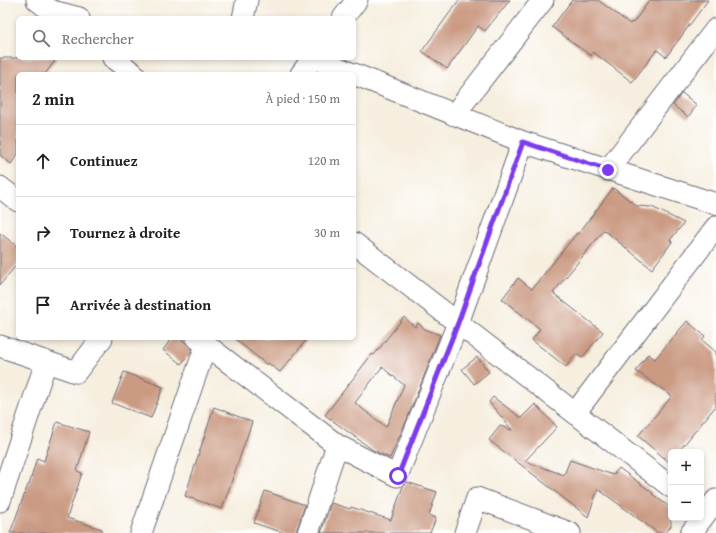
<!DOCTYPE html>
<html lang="fr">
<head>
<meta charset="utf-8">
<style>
	body { margin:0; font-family:"Gentium Book Plus",serif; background:#f6f6f6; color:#202124 }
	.controls { position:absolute; right:12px; bottom:12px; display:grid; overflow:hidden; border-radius:6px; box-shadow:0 2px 6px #0003 }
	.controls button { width:36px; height:36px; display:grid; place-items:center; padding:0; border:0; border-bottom:1px solid #e0e0e0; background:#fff; color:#202124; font:20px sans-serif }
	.stop { position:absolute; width:12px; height:12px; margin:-9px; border:3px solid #7c3aed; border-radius:50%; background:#fff }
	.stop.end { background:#7c3aed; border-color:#fff; box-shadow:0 1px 4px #0008 }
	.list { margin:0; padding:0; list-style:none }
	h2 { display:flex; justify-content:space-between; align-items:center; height:52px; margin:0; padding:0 16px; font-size:17px }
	h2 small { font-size:13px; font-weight:400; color:#757577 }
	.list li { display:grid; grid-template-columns:26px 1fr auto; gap:12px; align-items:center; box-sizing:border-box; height:72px; padding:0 16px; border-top:1px solid #e0e0e0 }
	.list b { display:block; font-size:15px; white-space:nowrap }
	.list em { font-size:13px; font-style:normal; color:#757577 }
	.icon { flex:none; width:22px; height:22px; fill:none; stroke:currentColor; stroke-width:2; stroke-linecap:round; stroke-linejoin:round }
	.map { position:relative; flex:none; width:716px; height:533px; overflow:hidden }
	.search { position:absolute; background:#fff; box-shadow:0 2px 6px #0003; left:16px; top:16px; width:340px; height:44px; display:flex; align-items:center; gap:10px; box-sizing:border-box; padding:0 14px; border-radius:6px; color:#757577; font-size:15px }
	.panel { position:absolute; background:#fff; box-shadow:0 2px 6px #0003; left:16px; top:72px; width:340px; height:268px; border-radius:6px }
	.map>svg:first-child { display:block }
	.building { fill:#ca9a82; fill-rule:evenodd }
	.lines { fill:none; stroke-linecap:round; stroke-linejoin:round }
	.minor-casing { stroke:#6c6974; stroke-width:23 }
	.minor { stroke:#fff; stroke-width:21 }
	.route { stroke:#7c3aed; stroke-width:5 }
</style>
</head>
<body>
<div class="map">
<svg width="716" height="533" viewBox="0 0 716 533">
	<rect width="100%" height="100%" fill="#fff"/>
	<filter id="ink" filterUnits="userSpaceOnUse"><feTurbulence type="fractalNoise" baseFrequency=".025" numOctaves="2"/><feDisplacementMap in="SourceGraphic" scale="8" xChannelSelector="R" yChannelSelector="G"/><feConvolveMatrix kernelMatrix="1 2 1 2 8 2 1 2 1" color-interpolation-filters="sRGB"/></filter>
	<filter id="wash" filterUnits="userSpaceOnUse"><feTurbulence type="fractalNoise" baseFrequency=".012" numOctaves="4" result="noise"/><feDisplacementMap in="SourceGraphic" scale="16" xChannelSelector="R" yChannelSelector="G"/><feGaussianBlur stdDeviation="0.9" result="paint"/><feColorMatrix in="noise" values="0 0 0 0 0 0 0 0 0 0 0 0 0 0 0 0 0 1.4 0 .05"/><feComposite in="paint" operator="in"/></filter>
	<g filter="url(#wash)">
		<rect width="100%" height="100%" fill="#f6eede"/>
		<g id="blocks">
			<path class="building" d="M 459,0 L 510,0 L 485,31 L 478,26 L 447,69 L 422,51 Z
				M 572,0 L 598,0 L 630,24 L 631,22 L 633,23 L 650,0 L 708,0 L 666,57 L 657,50 L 632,82 L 593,52 L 591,56 L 552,27 Z
				M 0,58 L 57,58 L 45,74 L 18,74 L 18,154 L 11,164 L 0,155 Z
				M 682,93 L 697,105 L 688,117 L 673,105 Z
				M 613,188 L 637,206 L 652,207 L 684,223 L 670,240 L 672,242 L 652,269 L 604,230 L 553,293 L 603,332 L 582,358 L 576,354 L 566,367 L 532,340 L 540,329 L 502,299 L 518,278 L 532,289 L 577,233 L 578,234 Z
				M 0,233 L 18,247 L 18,263 L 0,285 Z
				M 404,317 L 415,327 L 418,323 L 425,329 L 440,335 L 408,417 L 390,458 L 373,450 L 325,415 L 372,354 L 374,355 ZM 382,367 L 404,385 L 386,427 L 355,403 Z
				M 687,321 L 705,336 L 702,340 L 716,352 L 716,406 L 678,452 L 671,452 L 671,460 L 669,462 L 638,436 L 672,396 L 636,371 L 648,354 L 655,359 Z
				M 172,338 L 180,338 L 186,343 L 192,349 L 191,352 L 181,364 L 163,350 Z
				M 234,338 L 308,338 L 280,372 L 268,363 L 267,365 Z
				M 477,357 L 489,372 L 474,384 L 462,369 Z
				M 124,372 L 163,387 L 151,418 L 112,403 Z
				M 493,397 L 521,418 L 535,404 L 557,427 L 525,461 L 564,475 L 570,460 L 613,475 L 619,468 L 653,493 L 652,494 L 671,508 L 671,526 L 665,533 L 658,533 L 598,489 L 588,517 L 489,440 L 500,426 L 512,430 L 489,402 Z
				M 214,407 L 252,422 L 222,509 L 185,496 Z
				M 57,422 L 89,432 L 77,471 L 82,473 L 67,518 L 102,529 L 102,533 L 10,533 L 28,485 L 29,485 L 37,458 L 44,461 Z
				M 407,482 L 437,492 L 429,515 L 436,518 L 430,533 L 321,533 L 331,503 L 350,509 L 351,507 L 391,520 L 403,486 Z
				M 265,491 L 305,505 L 297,529 L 296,533 L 284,533 L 254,523 Z"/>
		</g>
	</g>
	<g filter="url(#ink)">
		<use href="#blocks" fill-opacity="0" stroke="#6c6974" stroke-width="1"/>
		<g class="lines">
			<g class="minor-casing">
				<path id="minor" d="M 37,0 L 60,18
					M 52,11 L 79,18
					M 243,18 L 247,0
					M 343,18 L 357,0
					M 113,58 L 134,74
					M 301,74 L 313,58 L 353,74
					M 354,74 L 523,142 L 716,204
					M 454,115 L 543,0
					M 608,170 L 716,29
					M 0,187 L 18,201
					M 354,243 L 671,487
					M 197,338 L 337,445 L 397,476 L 458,323 L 523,142
					M 0,346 L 76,372 L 102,338
					M 575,413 L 716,227
					M 0,501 L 46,362
					M 141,533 L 206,345
					M 308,533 L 337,445
					M 465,533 L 477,498 L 570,533
					M 691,533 L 716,500"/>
			</g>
			<use href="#minor" class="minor"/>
		</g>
	</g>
	<g class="lines" filter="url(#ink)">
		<path class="route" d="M 398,476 L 458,323 L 523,142 L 608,170"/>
	</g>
</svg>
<div class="controls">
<button>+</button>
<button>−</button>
</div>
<div class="stop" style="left:398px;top:476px"></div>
<div class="stop end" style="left:608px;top:170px"></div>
<div class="search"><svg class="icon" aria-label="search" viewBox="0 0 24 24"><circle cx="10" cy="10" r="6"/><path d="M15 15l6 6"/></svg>Rechercher</div>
<section class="panel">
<h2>2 min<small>À pied · 150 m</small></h2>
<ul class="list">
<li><svg class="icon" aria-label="ahead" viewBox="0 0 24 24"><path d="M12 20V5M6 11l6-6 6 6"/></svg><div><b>Continuez</b></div><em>120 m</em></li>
<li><svg class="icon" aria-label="right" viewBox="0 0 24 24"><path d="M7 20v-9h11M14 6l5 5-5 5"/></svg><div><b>Tournez à droite</b></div><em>30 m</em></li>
<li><svg class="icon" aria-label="arrive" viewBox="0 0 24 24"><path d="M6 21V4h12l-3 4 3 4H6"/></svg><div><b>Arrivée à destination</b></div></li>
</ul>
</section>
</div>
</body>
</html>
